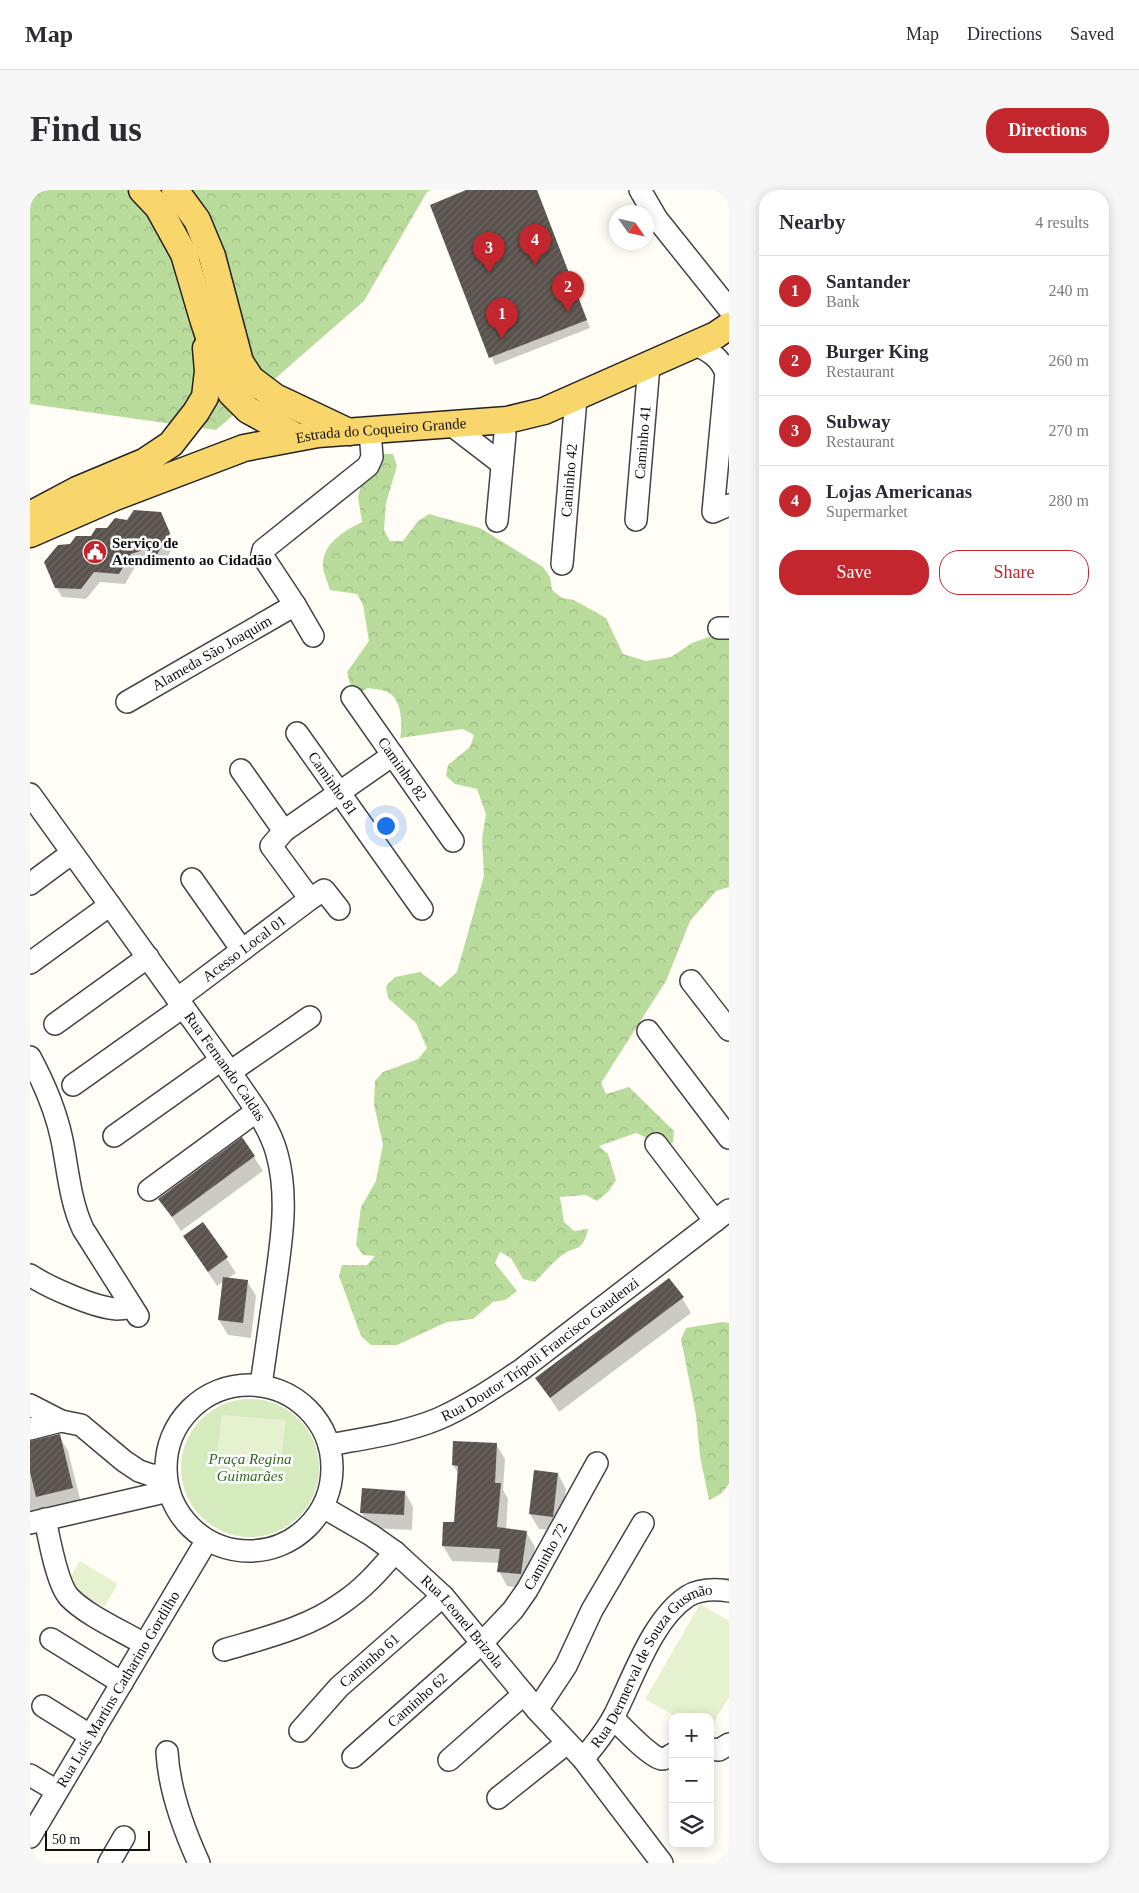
<!DOCTYPE html>
<html lang="en">
<head>
<meta charset="utf-8">
<style>
	body { margin:0; font-family:Georgia,serif; background:#f7f7f7; color:#2b2b33 }
	.controls { position:absolute; right:15px; bottom:15px; display:grid; overflow:hidden; border-radius:10px; box-shadow:0 2px 12px #0003 }
	.controls button { width:45px; height:45px; display:grid; place-items:center; padding:0; border:0; border-bottom:1px solid #e1e1e2; background:#fff; color:#2b2b33; font:25px sans-serif }
	.compass { position:absolute; left:579px; top:15px; width:45px; height:45px; border-radius:50%; background:#fff; box-shadow:0 2px 12px #0003; rotate:124deg }
	.scale { position:absolute; left:15px; bottom:12px; width:105px; box-sizing:border-box; padding-left:5px; border:2px solid #111; border-top:0; font-size:14px; line-height:18px; white-space:nowrap; color:#111; -webkit-text-stroke:4px #fff; paint-order:stroke }
	.you { position:absolute; left:355px; top:635px; width:18px; height:18px; margin:-12px; border:4px solid #fff; border-radius:50%; background:#1a73e8; box-shadow:0 0 0 8px #1a73e833 }
	.badge { display:grid; place-items:center; width:32px; height:32px; border-radius:50%; background:#c4262e; color:#fff; font-size:16px; font-weight:700 }
	.pin { position:absolute; translate:-50% -41px; filter:drop-shadow(0 1px 2px #0008) }
	.pin::after { content:''; position:absolute; top:26px; width:18px; height:15px; background:inherit; clip-path:polygon(0 0,100% 0,50% 100%) }
	.list { margin:0; padding:0; list-style:none }
	h2 { display:flex; justify-content:space-between; align-items:center; height:65px; margin:0; padding:0 20px; font-size:21px }
	h2 small { font-size:16px; font-weight:400; color:#7c7c81 }
	.list li { display:grid; grid-template-columns:32px 1fr auto; gap:15px; align-items:center; box-sizing:border-box; height:70px; padding:0 20px; border-top:1px solid #e1e1e2 }
	.list b { display:block; font-size:19px; white-space:nowrap }
	.list p { margin:0; font-size:16px; white-space:nowrap; color:#7c7c81 }
	.list em { font-size:16px; font-style:normal; color:#7c7c81 }
	.actions { display:flex; gap:10px; padding:15px 20px }
	.actions a { flex:1; padding:11px 0; border:1px solid #c4262e; border-radius:20px; text-align:center; font-size:18px; color:#c4262e }
	.actions .main { background:#c4262e; color:#fff }
	.icon { flex:none; width:28px; height:28px; fill:none; stroke:currentColor; stroke-width:2; stroke-linecap:round; stroke-linejoin:round }
	.map { position:relative; flex:none; width:699px; height:1673px; overflow:hidden; border-radius:20px }
	header { display:flex; align-items:center; gap:30px; box-sizing:border-box; height:70px; padding:0 25px; background:#fff; border-bottom:1px solid #e1e1e2 }
	header strong { font-size:24px }
	nav { display:flex; gap:28px; margin-inline-start:auto; font-size:18px }
	.intro { display:flex; align-items:center; justify-content:space-between; box-sizing:border-box; height:120px; padding:0 30px }
	h1 { margin:0; font-size:35px }
	.button { padding:12px 22px; border-radius:20px; background:#c4262e; color:#fff; font-size:18px; font-weight:700 }
	main { display:flex; gap:30px; padding:0 30px }
	aside { flex:1; background:#fff; border-radius:20px; box-shadow:0 2px 12px #0003 }
	.map>svg:first-child { display:block }
	.green { fill:#d5ebbd }
	.forest { fill:url(#forest-crowns) }
	.pitch { fill:#e6f2cf }
	.shadow { fill:#0003 }
	.building { fill:url(#building-hatch) }
	.lines { fill:none; stroke-linecap:round; stroke-linejoin:round }
	.minor-casing { stroke:#444; stroke-width:24 }
	.major-casing { stroke:#222; stroke-width:29 }
	.minor { stroke:#fff; stroke-width:21 }
	.major { stroke:#f9d66b; stroke-width:26 }
	.labels { text-anchor:middle; stroke-width:5; stroke-linejoin:round; paint-order:stroke }
	.street-label { font-size:15px; fill:#111; stroke:#fff }
	.poi-label { font-size:15px; font-weight:bold; fill:#111; stroke:#fff; text-anchor:start }
	.park-label { font-size:15px; font-style:italic; fill:#2f6b1f; stroke:#fff }
</style>
</head>
<body>
<header>
<strong>Map</strong>
<nav><a>Map</a><a>Directions</a><a>Saved</a></nav>
</header>
<div class="intro"><h1>Find us</h1><a class="button">Directions</a></div>
<main>
<div class="map">
<svg width="699" height="1673" viewBox="0 0 699 1673">
	<defs>
		<pattern id="forest-crowns" width="20" height="18" patternUnits="userSpaceOnUse" patternTransform="scale(1.25)"><rect width="20" height="18" fill="#b9dc9c"/><path d="M2 6a3 3 0 1 1 6 0M12 15a3 3 0 1 1 6 0" fill="none" stroke="#9ebc85"/></pattern>
		<pattern id="building-hatch" width="6" height="6" patternUnits="userSpaceOnUse" patternTransform="scale(1.25)"><rect width="6" height="6" fill="#5a524d"/><path d="M-1 1l2-2M0 6l6-6M5 7l2-2" fill="none" stroke="#6d6662"/></pattern>
	</defs>
	<rect width="100%" height="100%" fill="#fffdf5"/>
	<path class="green" d="M151 1278a69 69 0 1 1 138 0a69 69 0 1 1-138 0Z"/>
	<path class="forest" d="M 0,0 L 401,0 L 397,2 L 334,111 L 186,240 L 0,214 Z
		M 351,264 L 363,264 L 367,276 L 356,313 L 354,340 L 360,351 L 373,351 L 388,331 L 399,324 L 450,338 L 513,377 L 520,387 L 522,400 L 532,408 L 544,410 L 576,428 L 593,464 L 616,471 L 641,467 L 662,453 L 687,444 L 699,449 L 699,697 L 686,701 L 660,731 L 636,791 L 571,893 L 576,904 L 599,897 L 644,941 L 643,953 L 630,954 L 606,943 L 569,956 L 578,964 L 586,990 L 578,1002 L 567,1011 L 556,1005 L 530,1007 L 534,1032 L 544,1041 L 558,1039 C 552,1065 545,1054 531,1066 C 522,1073 514,1083 505,1092 L 493,1089 L 481,1068 L 470,1062 L 465,1073 L 487,1101 L 475,1110 L 463,1112 L 443,1129 L 417,1132 L 367,1155 L 341,1155 L 331,1146 L 309,1086 L 312,1075 L 337,1075 L 345,1066 L 333,1065 L 326,1055 L 331,1017 L 346,991 L 353,954 L 344,915 L 345,891 L 353,882 L 388,869 L 397,858 L 386,833 L 358,808 L 356,796 L 365,787 L 390,782 L 410,797 L 427,782 L 454,686 L 452,649 L 456,624 L 447,599 L 425,594 L 416,586 L 418,575 L 440,557 L 444,545 L 433,539 L 370,548 C 373,535 372,508 357,502 C 352,499 344,499 338,498 L 326,505 L 320,494 L 317,482 L 339,451 L 333,415 L 327,404 L 300,400 C 298,392 292,381 293,373 C 294,352 316,340 332,332 L 328,307 L 331,295 Z
		M 692,1132 L 699,1133 L 699,1294 L 691,1304 L 679,1310 L 670,1266 L 666,1225 L 651,1149 L 656,1138 Z"/>
	<path class="pitch" d="M 192,1225 L 256,1230 L 251,1269 L 187,1264 Z
		M 50,1371 L 88,1394 L 74,1417 L 36,1394 Z
		M 670,1414 L 699,1431 L 699,1507 L 680,1539 L 680,1527 L 646,1527 L 615,1509 Z"/>
	<path class="shadow" d="M 440,0 L 507,0 L 560,138 L 465,175 L 401,15 Z
		M 130,323 L 145,354 L 132,375 L 119,369 L 106,375 L 95,394 L 70,392 L 56,409 L 32,407 L 26,397 L 40,355 L 97,331 Z
		M 224,967 L 233,981 L 151,1041 L 130,1009 Z
		M 173,1033 L 206,1083 L 198,1088 L 217,1091 L 226,1106 L 221,1148 L 198,1145 L 189,1130 L 194,1091 L 187,1096 L 154,1046 Z
		M 652,1108 L 661,1123 L 529,1222 L 507,1188 Z
		M 29,1246 L 38,1261 L 51,1313 L 0,1326 L 0,1252 Z
		M 466,1254 L 475,1269 L 473,1300 L 478,1309 L 476,1340 L 496,1342 L 505,1357 L 499,1399 L 477,1396 L 469,1381 L 470,1373 L 422,1371 L 413,1356 L 425,1334 L 429,1285 L 423,1275 Z
		M 528,1284 L 536,1299 L 531,1341 L 509,1339 L 500,1324 Z
		M 375,1302 L 383,1317 L 382,1340 L 340,1338 L 332,1323 Z"/>
	<path class="building" d="M 436,0 L 507,0 L 557,130 L 459,168 L 400,15 Z
		M 104,320 L 131,322 L 140,343 L 126,366 L 113,360 L 101,364 L 89,384 L 64,382 L 51,399 L 25,398 L 14,372 L 28,355 L 40,354 L 46,346 L 61,346 L 66,338 L 77,338 L 85,328 L 97,330 Z
		M 212,947 L 225,966 L 142,1027 L 128,1009 Z
		M 173,1032 L 198,1067 L 178,1082 L 153,1046 Z
		M 193,1087 L 218,1090 L 213,1133 L 188,1130 Z
		M 639,1088 L 654,1107 L 520,1208 L 505,1188 Z
		M 30,1244 L 43,1298 L 6,1307 L 0,1282 L 0,1251 Z
		M 423,1251 L 467,1253 L 465,1293 L 471,1293 L 467,1337 L 497,1341 L 491,1384 L 467,1382 L 470,1359 L 412,1356 L 413,1332 L 424,1332 L 428,1276 L 422,1275 Z
		M 504,1280 L 528,1283 L 523,1327 L 499,1324 Z
		M 332,1298 L 375,1301 L 374,1325 L 330,1323 Z"/>
	<g class="lines">
		<g class="minor-casing">
			<g id="minor">
				<path d="M 610,0 L 627,29 L 699,119"/>
				<path d="M 664,154 C 679,161 690,167 696,183"/>
				<path d="M 699,176 L 696,183 L 683,322 L 699,315"/>
				<path d="M 420,234 L 472,274"/>
				<path id="s1" d="M 606,330 L 619,175"/>
				<path d="M 467,331 L 475,244"/>
				<path id="s2" d="M 532,374 L 546,208"/>
				<path d="M 689,438 L 699,438"/>
				<path d="M 283,446 L 265,415 L 232,365 L 233,360 L 338,276 L 342,267 L 340,241"/>
				<path id="s3" d="M 322,507 L 423,651"/>
				<path id="s4" d="M 97,512 L 265,415"/>
				<path id="s5" d="M 267,543 L 392,719"/>
				<path d="M 211,580 L 254,641"/>
				<path id="s6" d="M 0,604 L 200,882 C 217,907 239,934 247,964 C 259,1008 251,1053 245,1097 C 240,1130 236,1162 231,1195"/>
				<path d="M 162,689 L 212,760"/>
				<path d="M 0,694 L 42,663"/>
				<path d="M 309,719 L 294,700 L 280,709 L 241,656 L 254,641 L 363,565"/>
				<path d="M 0,773 L 80,715"/>
				<path d="M 661,791 L 699,840"/>
				<path id="s7" d="M 147,809 L 280,709"/>
				<path d="M 25,834 L 118,767"/>
				<path d="M 618,841 L 699,948"/>
				<path d="M 0,867 C 14,893 26,921 32,950 C 38,980 40,1011 53,1039 L 108,1126"/>
				<path d="M 200,882 L 280,827"/>
				<path d="M 43,895 L 153,817"/>
				<path d="M 84,946 L 191,870"/>
				<path d="M 626,954 L 685,1031"/>
				<path d="M 119,1000 L 227,921"/>
				<path d="M 0,1085 C 18,1097 65,1118 87,1119 C 92,1119 97,1118 102,1117"/>
				<circle cx="219" cy="1278" r="83"/>
				<path d="M 0,1215 L 31,1231 L 51,1235 L 94,1271 L 109,1281 L 121,1285 L 136,1285"/>
				<path d="M 0,1239 L 31,1231"/>
				<path id="s8" d="M 299,1255 C 336,1248 374,1243 408,1229 C 438,1216 465,1197 491,1180 L 699,1020"/>
				<path id="s9" d="M 293,1317 L 341,1345 L 365,1362 L 413,1406 L 507,1520 L 553,1569 L 632,1673"/>
				<path d="M 15,1329 C 19,1348 27,1394 39,1407 C 56,1425 92,1441 114,1454"/>
				<path d="M 0,1333 L 139,1301"/>
				<path d="M 21,1449 L 92,1493"/>
				<path d="M 194,1460 C 234,1448 278,1438 312,1413 C 333,1399 349,1381 365,1362"/>
				<path d="M 13,1516 L 61,1546"/>
				<path d="M 507,1520 L 536,1476 L 562,1420 L 613,1333"/>
				<path d="M 583,1528 C 591,1536 622,1569 632,1569 C 636,1569 639,1566 643,1564"/>
				<path id="s10" d="M 270,1541 L 309,1497 L 413,1406"/>
				<path d="M 680,1559 L 689,1560 L 699,1554"/>
				<path d="M 137,1562 C 139,1600 153,1638 169,1673"/>
				<path id="s11" d="M 323,1567 L 452,1453 L 483,1420 L 497,1400 L 567,1273"/>
				<path id="s12" d="M 553,1569 C 564,1556 576,1541 584,1526 C 603,1489 622,1429 658,1406 C 670,1399 686,1399 699,1401"/>
				<path d="M 419,1570 L 494,1504"/>
				<path d="M 0,1585 L 27,1601"/>
				<path d="M 468,1608 L 537,1553"/>
				<path id="s13" d="M 0,1647 L 177,1350"/>
				<path d="M 79,1673 L 94,1647"/>
			</g>
		</g>
		<g class="major-casing">
			<g id="major">
				<path d="M 112,0 L 128,17 L 154,64 L 174,132 L 190,179 L 201,203 L 218,220 L 267,247"/>
				<path d="M 145,0 L 167,30 L 182,66 L 210,172 L 221,189 L 245,207 L 319,242"/>
				<path d="M 0,325 L 47,300 L 114,272 L 141,254 L 166,222 L 175,207 L 178,181 L 176,158"/>
				<path id="s14" d="M 0,344 L 85,307 L 214,258 L 288,244 L 477,230 L 514,221 L 686,145 L 699,136"/>
			</g>
		</g>
		<use href="#minor" class="minor"/>
		<use href="#major" class="major"/>
	</g>
	<defs>
		<g id="civic-disc" transform="scale(1.25)"><circle r="9.5" fill="#c4262e" stroke="#fff"/><path d="M-.6-6.5H3V-4.5H.6V-3L4-1V1h2V6H-6V1h2V-1L-.6-3ZM-1.2 2.5V6h2.4V2.5Z" fill="#fff"/></g>
	</defs>
	<g fill-rule="evenodd">
		<use href="#civic-disc" x="65" y="362"/>
	</g>
	<g class="labels">
		<g class="street-label">
			<text dy="5" stroke="none"><textPath href="#s14" startOffset="369">Estrada do Coqueiro Grande</textPath></text>
			<text dy="5" stroke="none"><textPath href="#s1" startOffset="78">Caminho 41</textPath></text>
			<text dy="5" stroke="none"><textPath href="#s2" startOffset="84">Caminho 42</textPath></text>
			<text dy="5" stroke="none"><textPath href="#s4" startOffset="98">Alameda São Joaquim</textPath></text>
			<text dy="5" stroke="none"><textPath href="#s3" startOffset="88">Caminho 82</textPath></text>
			<text dy="5" stroke="none"><textPath href="#s5" startOffset="62">Caminho 81</textPath></text>
			<text dy="5" stroke="none"><textPath href="#s7" startOffset="84">Acesso Local 01</textPath></text>
			<text dy="5" stroke="none"><textPath href="#s6" startOffset="335">Rua Fernando Caldas</textPath></text>
			<text dy="5" stroke="none"><textPath href="#s8" startOffset="236">Rua Doutor Trípoli Francisco Gaudenzi</textPath></text>
			<text dy="5" stroke="none"><textPath href="#s11" startOffset="280">Caminho 72</textPath></text>
			<text dy="5" stroke="none"><textPath href="#s9" startOffset="182">Rua Leonel Brizola</textPath></text>
			<text dy="5" stroke="none"><textPath href="#s10" startOffset="99">Caminho 61</textPath></text>
			<text dy="5" stroke="none"><textPath href="#s12" startOffset="119">Rua Dermerval de Souza Gusmão</textPath></text>
			<text dy="5" stroke="none"><textPath href="#s13" startOffset="172">Rua Luís Martins Catharino Gordilho</textPath></text>
			<text dy="5" stroke="none"><textPath href="#s11" startOffset="86">Caminho 62</textPath></text>
		</g>
		<g class="poi-label">
			<text x="82" y="358">Serviço de<tspan x="82" dy="17">Atendimento ao Cidadão</tspan></text>
		</g>
		<g class="park-label">
			<text x="220" y="1274">Praça Regina<tspan x="220" dy="17">Guimarães</tspan></text>
		</g>
	</g>
</svg>
<div class="controls">
<button>+</button>
<button>−</button>
<button><svg class="icon" aria-label="layers" viewBox="0 0 24 24"><path d="M12 4l9 5-9 5-9-5zM3 14l9 5 9-5"/></svg></button>
</div>
<svg class="compass" viewBox="-18 -18 36 36"><path d="M0-13l5 13h-10z" fill="#e53935"/><path d="M0 13l5-13h-10z" fill="#7c7c81"/></svg>
<div class="scale">50 m</div>
<div class="you"></div>
<div class="pin badge" style="left:472px;top:149px">1</div>
<div class="pin badge" style="left:538px;top:122px">2</div>
<div class="pin badge" style="left:459px;top:83px">3</div>
<div class="pin badge" style="left:505px;top:75px">4</div>
</div>
<aside>
<h2>Nearby<small>4 results</small></h2>
<ul class="list">
<li><span class="badge">1</span><div><b>Santander</b><p>Bank</p></div><em>240 m</em></li>
<li><span class="badge">2</span><div><b>Burger King</b><p>Restaurant</p></div><em>260 m</em></li>
<li><span class="badge">3</span><div><b>Subway</b><p>Restaurant</p></div><em>270 m</em></li>
<li><span class="badge">4</span><div><b>Lojas Americanas</b><p>Supermarket</p></div><em>280 m</em></li>
</ul>
<div class="actions"><a class="main">Save</a><a>Share</a></div>
</aside>
</main>
</body>
</html>
